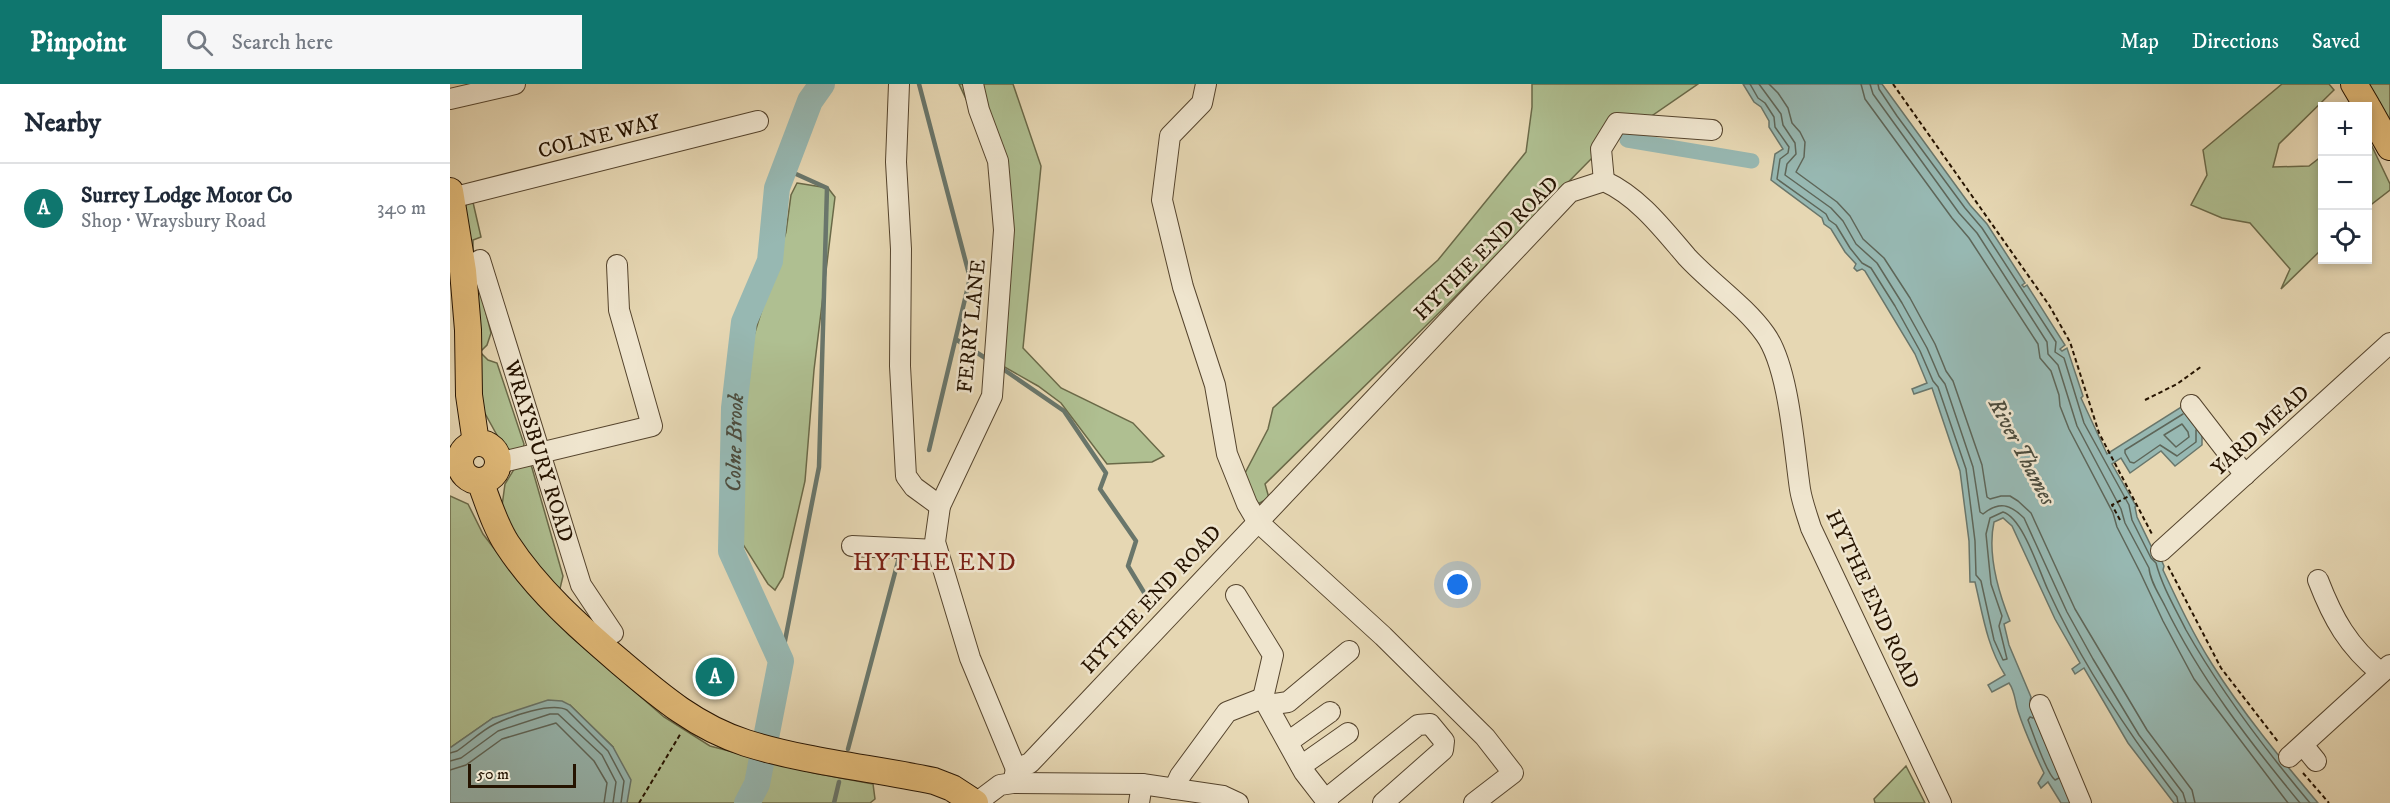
<!DOCTYPE html>
<html lang="en">
<head>
<meta charset="utf-8">
<style>
	body { margin:0; font-family:"IM FELL DW Pica",serif; background:#f6f6f7; color:#1f2937 }
	.controls { position:absolute; right:18px; top:18px; display:grid; overflow:hidden; border-radius:0px; box-shadow:0 3px 9px #0003 }
	.controls button { width:54px; height:54px; display:grid; place-items:center; padding:0; border:0; border-bottom:2px solid #e0e1e3; background:#fff; color:#1f2937; font:30px sans-serif }
	.scale { position:absolute; left:18px; bottom:15px; width:108px; box-sizing:border-box; padding-left:6px; border:3px solid #251300; border-top:0; font-size:16px; line-height:21px; white-space:nowrap; color:#251300; -webkit-text-stroke:4px #efe5ce; paint-order:stroke }
	.you { position:absolute; left:1008px; top:501px; width:21px; height:21px; margin:-15px; border:4px solid #fff; border-radius:50%; background:#1a73e8; box-shadow:0 0 0 9px #1a73e833 }
	.badge { display:grid; place-items:center; width:39px; height:39px; border-radius:50%; background:#0f766e; color:#fff; font-size:20px; font-weight:700 }
	.pin { position:absolute; translate:-50% -50%; border:3px solid #fff; box-shadow:0 2px 6px #0006 }
	.list { margin:0; padding:0; list-style:none }
	h2 { display:flex; justify-content:space-between; align-items:center; height:78px; margin:0; padding:0 24px; font-size:26px }
	h2 small { font-size:20px; font-weight:400; color:#747a83 }
	.list li { display:grid; grid-template-columns:39px 1fr auto; gap:18px; align-items:center; box-sizing:border-box; height:90px; padding:0 24px; border-top:2px solid #e0e1e3 }
	.list b { display:block; font-size:22px; white-space:nowrap }
	.list p { margin:0; font-size:20px; white-space:nowrap; color:#747a83 }
	.list em { font-size:20px; font-style:normal; color:#747a83 }
	.icon { flex:none; width:33px; height:33px; fill:none; stroke:currentColor; stroke-width:2; stroke-linecap:round; stroke-linejoin:round }
	.map { position:relative; flex:none; width:1940px; height:719px; overflow:hidden }
	header { display:flex; align-items:center; gap:36px; box-sizing:border-box; height:84px; padding:0 30px; background:#0f766e; color:#fff }
	header strong { font-size:28px }
	nav { display:flex; gap:33px; margin-inline-start:auto; font-size:21px }
	.search { width:420px; height:54px; background:#f6f6f7; display:flex; align-items:center; gap:15px; box-sizing:border-box; padding:0 21px; border-radius:0px; color:#747a83; font-size:22px }
	main { display:flex }
	aside { flex:1; background:#fff }
	.map>svg:first-child { display:block }
	.green { fill:#afbf91; stroke:#6a6948; stroke-width:1.5 }
	.water { fill:#97b8b2; stroke:#69766b; stroke-width:1.5 }
	.lines { fill:none; stroke-linecap:round; stroke-linejoin:round }
	.shore { stroke:#5e6659; stroke-width:1.5 }
	.stream { stroke:#69766b; stroke-width:4.5 }
	.canal { stroke:#97b8b2; stroke-width:15 }
	.river { stroke:#97b8b2; stroke-width:26 }
	.minor-casing { stroke:#55442d; stroke-width:22 }
	.major-casing { stroke:#251300; stroke-width:28 }
	.path { stroke:#251300; stroke-width:2; stroke-dasharray:4.5 3; stroke-linecap:butt }
	.minor { stroke:#efe5ce; stroke-width:20 }
	.major { stroke:#e3bc7a; stroke-width:26 }
	.labels { text-anchor:middle; stroke-width:5; stroke-linejoin:round; paint-order:stroke }
	.street-label { font-size:21px; fill:#251300; stroke:#efe5ce }
	.water-label { font-size:22px; font-style:italic; fill:#4d4d3e; stroke:#efe5ce }
	.quarter-label { font-size:24px; letter-spacing:1.5px; fill:#7a1f14; stroke:#efe5ce }
</style>
</head>
<body>
<header>
<strong>Pinpoint</strong>
<div class="search"><svg class="icon" aria-label="search" viewBox="0 0 24 24"><circle cx="10" cy="10" r="6"/><path d="M15 15l6 6"/></svg>Search here</div>
<nav><a>Map</a><a>Directions</a><a>Saved</a></nav>
</header>
<main>
<aside>
<h2>Nearby<small></small></h2>
<ul class="list">
<li><span class="badge">A</span><div><b>Surrey Lodge Motor Co</b><p>Shop · Wraysbury Road</p></div><em>340 m</em></li>
</ul>
</aside>
<div class="map">
<svg width="1940" height="719" viewBox="0 0 1940 719">
	<rect width="100%" height="100%" fill="#e6d7b3"/>
	<filter id="stains"><feTurbulence type="fractalNoise" baseFrequency=".00333" numOctaves="4"/><feColorMatrix values="0 0 0 0 .2 0 0 0 0 .09 0 0 0 0 .02 0 0 0 .5 -.17"/></filter>
	<radialGradient id="worn" r=".72"><stop offset=".6" stop-color="#630" stop-opacity="0"/><stop offset="1" stop-color="#630" stop-opacity=".3"/></radialGradient>
	<path class="green" d="M 509,0 L 563,0 L 591,82 L 573,264 L 611,304 L 683,339 L 714,372 L 702,378 L 657,380 L 611,319 L 588,302 L 544,277 L 551,159 L 545,77 Z
		M 1082,0 L 1248,0 L 1145,71 L 993,225 L 815,400 L 819,414 L 806,421 L 794,391 L 818,345 L 823,324 L 988,176 L 1076,68 L 1082,23 Z
		M 1832,0 L 1879,0 L 1884,6 L 1829,60 L 1823,83 L 1859,82 L 1872,72 L 1872,165 L 1831,205 L 1840,185 L 1800,139 L 1772,134 L 1741,121 L 1757,91 L 1753,66 Z
		M 1917,0 L 1940,0 L 1940,40 Z
		M 1918,54 L 1940,100 L 1940,106 L 1918,123 Z
		M 347,99 L 378,104 L 385,113 L 364,286 L 355,397 L 333,493 L 325,506 L 318,500 L 294,462 L 287,448 L 283,417 L 293,287 L 336,148 L 341,111 Z
		M 22,114 L 31,153 L 23,156 L 23,176 L 41,249 L 37,261 L 30,268 L 38,276 L 47,279 L 74,360 L 73,365 L 61,367 L 53,362 L 27,315 L 13,129 L 16,119 Z
		M 80,377 L 113,492 L 108,513 L 66,463 L 52,422 L 55,400 L 66,382 Z
		M 0,412 L 18,420 L 33,450 L 76,506 L 119,551 L 214,633 L 260,662 L 364,689 L 423,700 L 425,715 L 420,719 L 177,719 L 163,663 L 120,621 L 43,634 L 0,664 Z
		M 1456,682 L 1475,719 L 1425,719 L 1424,715 Z"/>
	<path class="water" d="M 1293,0 L 1432,0 L 1520,121 L 1537,140 L 1575,199 L 1572,201 L 1574,203 L 1577,201 L 1615,261 L 1610,265 L 1612,267 L 1617,264 L 1633,312 L 1631,314 L 1657,370 L 1736,320 L 1752,344 L 1752,361 L 1725,382 L 1711,367 L 1680,389 L 1671,374 L 1662,380 L 1686,422 L 1685,423 L 1687,433 L 1706,472 L 1710,473 L 1714,482 L 1713,486 C 1728,518 1743,550 1762,580 C 1792,628 1831,675 1868,719 L 1724,719 L 1678,659 L 1634,584 L 1625,590 L 1622,585 L 1630,579 L 1605,535 L 1562,442 L 1553,434 L 1544,438 C 1537,470 1548,507 1560,537 L 1554,540 L 1559,561 L 1581,613 L 1580,617 L 1592,637 L 1627,719 L 1611,719 L 1598,698 L 1591,704 L 1588,699 L 1594,689 C 1584,668 1575,649 1568,627 C 1565,618 1565,607 1559,599 L 1542,608 L 1538,601 L 1555,591 C 1537,562 1533,532 1525,498 L 1520,498 L 1519,457 L 1510,387 L 1482,304 L 1464,310 L 1462,305 L 1477,299 L 1465,270 L 1415,187 L 1412,185 L 1407,187 L 1404,184 L 1406,180 L 1395,168 L 1381,145 L 1374,140 L 1372,134 L 1321,96 L 1325,70 L 1333,65 L 1319,43 L 1319,37 L 1311,23 L 1304,18 Z
		M 98,616 L 112,617 L 120,621 L 163,663 L 181,696 L 177,719 L 0,719 L 0,664 L 43,634 Z"/>
	<g class="lines">
		<path class="shore" d="M 1300,0 L 1308,14 L 1315,19 L 1324,33 L 1325,43 L 1339,63 L 1338,69 L 1330,75 L 1327,95 L 1376,130 L 1379,136 L 1386,141 L 1400,164 L 1412,179 L 1421,184 L 1445,222 L 1470,267 L 1483,297 L 1488,303 L 1516,385 L 1525,457 L 1526,491 L 1531,497 L 1544,556 L 1553,576 L 1557,575 L 1549,542 L 1552,532 L 1541,500 L 1536,450 L 1540,434 L 1553,428 C 1573,434 1589,487 1598,506 C 1632,580 1678,649 1727,713 L 1728,719
			M 1309,0 L 1331,30 L 1333,41 L 1345,59 L 1346,70 L 1337,80 L 1335,91 L 1381,124 L 1393,137 L 1406,160 L 1427,179 L 1452,219 L 1477,264 L 1489,292 L 1495,300 L 1523,383 L 1530,428 L 1533,430 C 1549,417 1560,420 1574,434 L 1617,528 L 1643,575 L 1689,651 L 1733,709 L 1736,719
			M 1319,0 L 1328,9 L 1338,24 L 1342,39 L 1350,48 L 1355,58 L 1354,73 L 1346,88 L 1387,118 L 1400,132 L 1413,155 L 1434,174 L 1460,214 L 1485,260 L 1496,287 L 1503,297 L 1532,381 L 1537,413 L 1540,415 L 1551,412 L 1560,412 L 1568,417 L 1581,429 L 1625,525 L 1697,646 L 1742,706 L 1745,719
			M 1411,0 L 1415,15 L 1502,134 L 1519,154 L 1588,260 L 1590,274 L 1601,287 L 1609,311 L 1610,322 L 1619,345 L 1663,429 L 1667,443 L 1690,488 L 1713,537 L 1744,595 L 1838,719
			M 1420,0 L 1423,10 L 1509,129 L 1527,149 L 1597,258 L 1598,270 L 1608,281 L 1627,342 L 1671,425 L 1675,439 L 1699,484 C 1700,497 1709,510 1715,522 C 1750,594 1799,657 1850,719
			M 1428,0 L 1429,5 L 1447,32 L 1515,124 L 1532,144 L 1606,258 L 1605,268 L 1614,274 L 1634,339 L 1679,421 L 1682,436 L 1701,474 L 1706,479 C 1712,502 1725,524 1736,546 C 1771,608 1814,664 1860,719
			M 1733,330 L 1675,366 L 1675,369 L 1680,378 L 1684,379 L 1710,361 L 1727,372 L 1746,358 L 1746,346
			M 1732,340 L 1738,348 L 1739,353 L 1726,363 L 1714,351 Z
			M 1583,634 L 1580,633 L 1578,636 C 1583,649 1596,689 1605,696 L 1609,694
			M 0,669 L 7,667 C 19,659 32,646 45,640 C 62,632 101,618 117,626 L 158,667 L 174,697 L 171,719
			M 0,677 L 11,674 L 48,647 L 100,630 L 108,630 L 152,671 L 166,698 L 163,719
			M 0,686 L 16,681 L 52,655 L 106,639 L 144,677 L 157,699 L 154,719"/>
		<path class="stream" d="M 469,0 L 520,194 L 479,366
			M 507,256 L 540,277
			M 550,283 L 614,327 L 656,389 L 650,405 L 686,457 L 678,482 L 701,520
			M 331,577 L 369,383 L 377,104 L 335,85
			M 398,665 L 450,470
			M 384,719 L 389,698"/>
		<path class="canal" d="M 1177,56 L 1302,77"/>
		<path class="river" id="s1" d="M 297,719 L 307,700 L 331,577 L 281,467 L 284,324 L 294,238 L 320,177 L 327,104 L 360,17 L 372,0"/>
		<g class="minor-casing">
			<g id="minor">
				<path d="M 449,0 L 446,78 L 451,165 L 450,282 L 456,392 L 464,403 L 490,422"/>
				<path d="M 523,0 L 529,26 L 548,77 L 554,146 L 542,312 L 490,422 L 485,458 L 520,574 L 566,685"/>
				<path d="M 756,0 L 752,19 L 720,52 L 712,116 L 733,203 L 765,301 L 777,370 L 797,420 L 807,437 L 933,552 L 1035,653 L 1063,689 L 1024,719"/>
				<path d="M 0,15 L 65,0"/>
				<path d="M 1154,97 L 1151,65 L 1167,39 L 1262,46"/>
				<path d="M 1,114 L 308,37"/>
				<path id="s2" d="M 30,176 L 131,501 L 163,549"/>
				<path d="M 1741,321 L 1795,391"/>
				<path d="M 48,379 L 202,342 L 169,226 L 167,181"/>
				<path d="M 402,462 L 487,466"/>
				<path d="M 1711,467 L 1940,259"/>
				<path d="M 1868,496 C 1883,535 1898,562 1931,589"/>
				<path d="M 786,511 L 823,571 L 813,614"/>
				<path d="M 817,621 L 838,618 L 899,567"/>
				<path d="M 1590,621 L 1631,719"/>
				<path d="M 838,658 L 880,628"/>
				<path d="M 1853,661 L 1866,677"/>
				<path d="M 1839,673 L 1940,581"/>
				<path d="M 851,682 L 898,649"/>
				<path d="M 563,699 L 566,685 L 580,679 L 1120,108 L 1154,97 C 1189,113 1213,145 1237,173 C 1262,200 1294,221 1315,250 C 1339,283 1344,364 1350,405 C 1352,418 1357,431 1361,444 L 1491,719"/>
				<path d="M 724,705 L 730,692 L 777,628 L 813,614 L 854,688 L 878,719"/>
				<path d="M 876,715 L 968,641 L 980,640 L 994,657 L 993,666 L 933,719"/>
				<path d="M 526,719 L 550,701 L 563,699 L 692,700 L 773,712 L 788,719"/>
				<path d="M 689,719 L 692,700"/>
			</g>
		</g>
		<g class="major-casing">
			<path id="major" d="M 1904,0 L 1917,22
				M 1918,24 L 1940,63
				M 0,107 L 13,187 L 18,246 L 19,311 L 26,359
				M10 378a19 19 0 1 1 38 0a19 19 0 1 1-38 0Z
				M 30,397 C 38,418 45,442 57,460 C 87,506 129,543 170,578 C 210,612 246,643 296,659 C 357,678 422,684 484,697 L 502,704 L 525,719"/>
		</g>
		<path class="path" d="M 1443,0 L 1599,221 L 1620,258 L 1649,349 L 1703,452
			M 1695,316 L 1727,300 L 1752,282
			M 1670,436 L 1662,421 L 1679,412
			M 1718,482 L 1771,584 L 1829,659
			M 1853,689 L 1879,719
			M 189,719 L 231,649"/>
		<use href="#minor" class="minor"/>
		<use href="#major" class="major"/>
	</g>
	<g class="labels">
		<g class="street-label">
			<text transform="translate(149 52) rotate(-14)" y="7">COLNE WAY</text>
			<text transform="translate(1036 164) rotate(-45)" y="7">HYTHE END ROAD</text>
			<text transform="translate(521 242) rotate(-84)" y="7">FERRY LANE</text>
			<text transform="translate(1810 346) rotate(-42)" y="7">YARD MEAD</text>
			<text dy="7" stroke="none"><textPath href="#s2" startOffset="200">WRAYSBURY ROAD</textPath></text>
			<text transform="translate(701 515) rotate(-47)" y="7">HYTHE END ROAD</text>
			<text transform="translate(1423 515) rotate(65)" y="7">HYTHE END ROAD</text>
		</g>
		<g class="water-label">
			<text dy="8" stroke="none"><textPath href="#s1" startOffset="376">Colne Brook</textPath></text>
			<text transform="translate(1573 367) rotate(62)" y="8">River Thames</text>
		</g>
		<g class="quarter-label">
			<text x="485" y="486">HYTHE END</text>
		</g>
	</g>
	<rect width="100%" height="100%" filter="url(#stains)"/>
	<rect width="100%" height="100%" fill="url(#worn)"/>
</svg>
<div class="controls">
<button>+</button>
<button>−</button>
<button><svg class="icon" aria-label="locate" viewBox="0 0 24 24"><circle cx="12" cy="12" r="6"/><path d="M12 2v4M12 18v4M2 12h4M18 12h4"/></svg></button>
</div>
<div class="scale">50 m</div>
<div class="you"></div>
<div class="pin badge" style="left:265px;top:593px">A</div>
</div>
</main>
</body>
</html>
